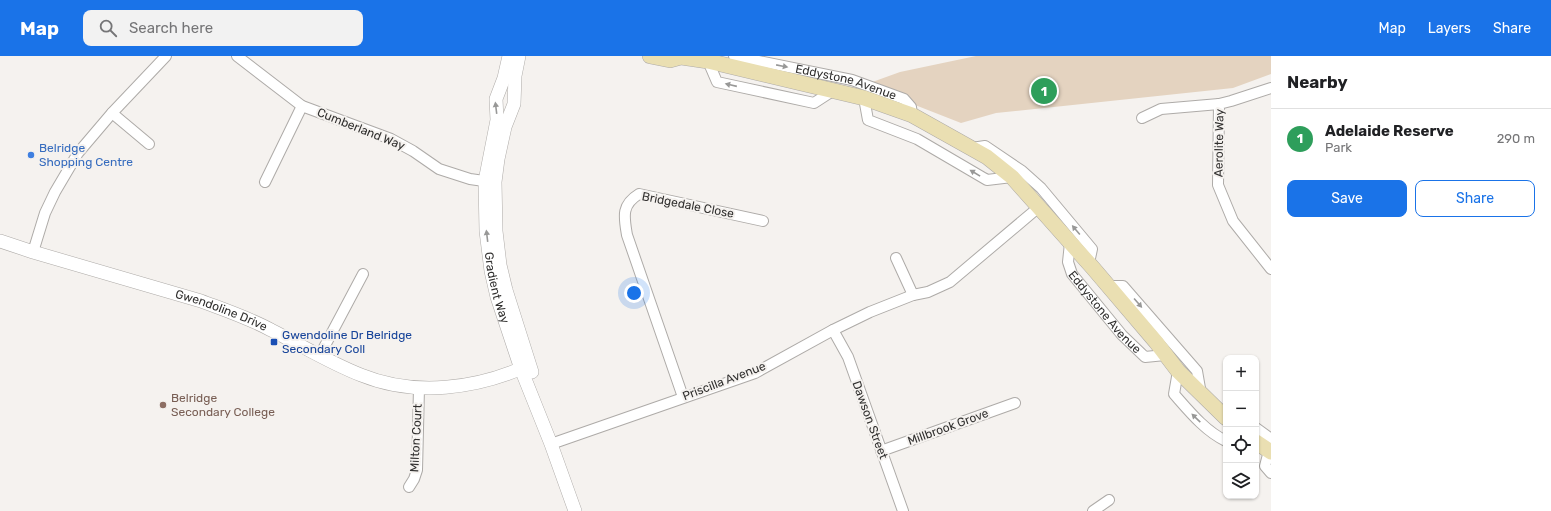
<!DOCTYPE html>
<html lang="en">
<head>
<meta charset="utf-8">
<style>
	body { margin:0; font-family:Rubik,sans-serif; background:#f2f2f2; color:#202124 }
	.controls { position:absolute; right:12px; bottom:12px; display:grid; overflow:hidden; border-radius:8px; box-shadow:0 1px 3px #0004 }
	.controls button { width:36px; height:36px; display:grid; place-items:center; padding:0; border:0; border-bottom:1px solid #e0e0e0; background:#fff; color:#202124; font:20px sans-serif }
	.you { position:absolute; left:634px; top:237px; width:14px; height:14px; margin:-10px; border:3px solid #fff; border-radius:50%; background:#1a73e8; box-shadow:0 0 0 6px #1a73e833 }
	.badge { display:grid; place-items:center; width:26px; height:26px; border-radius:50%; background:#1a73e8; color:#fff; font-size:13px; font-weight:700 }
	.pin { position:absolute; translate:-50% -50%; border:2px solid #fff; box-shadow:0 1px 4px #0006 }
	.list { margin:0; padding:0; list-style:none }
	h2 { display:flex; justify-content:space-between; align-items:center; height:52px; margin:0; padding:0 16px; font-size:17px }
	h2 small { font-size:13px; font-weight:400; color:#757577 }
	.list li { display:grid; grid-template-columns:26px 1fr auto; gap:12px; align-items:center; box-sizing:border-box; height:60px; padding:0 16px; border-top:1px solid #e0e0e0 }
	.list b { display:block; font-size:15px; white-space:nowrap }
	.list p { margin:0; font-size:13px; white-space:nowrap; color:#757577 }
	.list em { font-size:13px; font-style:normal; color:#757577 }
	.actions { display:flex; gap:8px; padding:12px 16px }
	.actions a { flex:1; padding:9px 0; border:1px solid #1a73e8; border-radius:8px; text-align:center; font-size:14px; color:#1a73e8 }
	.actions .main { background:#1a73e8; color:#fff }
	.icon { flex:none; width:22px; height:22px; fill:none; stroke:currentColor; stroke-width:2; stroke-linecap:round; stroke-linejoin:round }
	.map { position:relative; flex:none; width:1271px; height:455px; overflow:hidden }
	header { display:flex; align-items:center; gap:24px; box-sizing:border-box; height:56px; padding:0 20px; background:#1a73e8; color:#fff }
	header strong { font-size:19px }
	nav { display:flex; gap:22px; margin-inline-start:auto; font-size:14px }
	.search { width:280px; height:36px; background:#f2f2f2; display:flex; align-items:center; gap:10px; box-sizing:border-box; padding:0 14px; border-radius:8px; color:#757577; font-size:15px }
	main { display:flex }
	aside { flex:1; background:#fff }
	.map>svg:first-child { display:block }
	.green { fill:#e4d3c0 }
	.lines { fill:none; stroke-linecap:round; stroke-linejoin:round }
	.minor-casing { stroke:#aeaba8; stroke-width:12 }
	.tertiary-casing { stroke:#aeaba8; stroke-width:14 }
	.secondary-casing { stroke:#aeaba8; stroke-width:16 }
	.minor { stroke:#fff; stroke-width:10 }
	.tertiary { stroke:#fff; stroke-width:13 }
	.secondary { stroke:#eadfb2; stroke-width:15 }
	.oneway { fill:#989897 }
	.shop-dot { fill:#3f7fe0; stroke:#f5f2ef; stroke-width:1.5 }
	.transit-dot { fill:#1a4fb4; stroke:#f5f2ef; stroke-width:1.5 }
	.education-dot { fill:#8d6e63; stroke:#f5f2ef; stroke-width:1.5 }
	.labels { text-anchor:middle; stroke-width:4; stroke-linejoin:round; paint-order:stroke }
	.street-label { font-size:12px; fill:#31302f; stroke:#f5f2ef }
	.shop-label { font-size:12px; fill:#366cbe; stroke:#f5f2ef; text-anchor:start }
	.transit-label { font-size:12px; fill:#164399; stroke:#f5f2ef; text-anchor:start }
	.education-label { font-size:12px; fill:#785e54; stroke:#f5f2ef; text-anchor:start }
</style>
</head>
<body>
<header>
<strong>Map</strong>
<div class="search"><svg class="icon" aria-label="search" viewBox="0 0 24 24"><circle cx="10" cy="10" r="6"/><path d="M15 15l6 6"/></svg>Search here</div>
<nav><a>Map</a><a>Layers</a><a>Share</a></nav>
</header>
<main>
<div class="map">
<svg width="1271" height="455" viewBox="0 0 1271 455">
	<rect width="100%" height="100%" fill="#f5f2ef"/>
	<path class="green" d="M 976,0 L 1271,0 L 1271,18 L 1233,32 L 996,57 L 961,67 L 864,29 L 900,16 Z"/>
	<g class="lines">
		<g class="minor-casing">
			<g id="minor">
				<path d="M 237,0 L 302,50 L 391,83 L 413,95 L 439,113 L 470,123 L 491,126"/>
				<path id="s1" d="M 734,0 L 852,24 L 904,43 L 911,51 L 912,59"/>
				<path d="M 708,5 L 717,26 L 814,47 L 834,34"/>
				<path d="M 1271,32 L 1231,45 L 1219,48 L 1218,129 L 1233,165 L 1271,213"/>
				<path d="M 864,42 L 868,64 L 917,83 L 987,124 L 1012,121"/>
				<path d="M 112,57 L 149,88"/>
				<path d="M 1142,62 L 1161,53 L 1219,48"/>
				<path d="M 972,92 L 985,90 L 1022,115 L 1041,132 L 1092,193 L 1089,207"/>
				<path d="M 265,126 L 302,50"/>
				<path id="s2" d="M 1070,187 L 1068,206 L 1072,218 L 1122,279 L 1145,301 L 1165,299"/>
				<path d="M 33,196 L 45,157 L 55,136 L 78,97 L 112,57 L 166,0"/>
				<path d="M 896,202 L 913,239"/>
				<path d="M 1107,230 L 1123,230 L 1197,315 L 1201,338"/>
				<path d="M 833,274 L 848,301 L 903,455"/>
				<path d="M 320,299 L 363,218"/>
				<path d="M 1178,315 L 1174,338 C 1189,355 1205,375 1226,385"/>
				<path d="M 683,341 L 627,179 C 624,161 621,149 639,138 L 763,165"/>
				<path d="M 1256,372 L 1271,383"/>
				<path d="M 551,388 L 755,317 L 833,274 L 870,256 L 913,239 L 928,236 L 950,226 L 1039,151"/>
				<path d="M 881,395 L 1015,347"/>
				<path d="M 1269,395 L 1265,410 L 1271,417"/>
				<path d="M 409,431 L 414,423 L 417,414 L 419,332"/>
				<path d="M 1093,455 L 1109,444"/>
			</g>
		</g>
		<g class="tertiary-casing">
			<g id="tertiary">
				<path id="s3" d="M 509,0 L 504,22 L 496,43 L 497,64 L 485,125 L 486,175 L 491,215 L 497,241 L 521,313 L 551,388 L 575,455"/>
				<path d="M 519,0 L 515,20 L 514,48 L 505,71 L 498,103 L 495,126 L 496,175 L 500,209 L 506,234 L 532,316"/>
				<path id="s4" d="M 0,185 L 33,196 L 201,245 C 225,254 249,262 271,274 C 301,289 330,307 361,319 C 415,341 477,333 529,309"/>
			</g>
		</g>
		<g class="secondary-casing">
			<path id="secondary" d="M 650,0 L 670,4 L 681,1 L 708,5 L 864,42 L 912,59 L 987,101 L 1012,121 L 1093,212 L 1156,286 L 1178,315 L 1226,362
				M 1256,386 L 1271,396"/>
		</g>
		<use href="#minor" class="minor"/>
		<use href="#tertiary" class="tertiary"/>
		<use href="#secondary" class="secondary"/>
	</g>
	<defs><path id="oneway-solid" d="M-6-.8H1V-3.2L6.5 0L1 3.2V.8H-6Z"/></defs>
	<g class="oneway">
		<use href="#oneway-solid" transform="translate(782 10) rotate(11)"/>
		<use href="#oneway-solid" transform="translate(731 29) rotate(-167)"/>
		<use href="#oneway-solid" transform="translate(496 52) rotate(-97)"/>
		<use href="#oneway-solid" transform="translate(975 117) rotate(-149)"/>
		<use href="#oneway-solid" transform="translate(1076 174) rotate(-130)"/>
		<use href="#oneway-solid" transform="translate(487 180) rotate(-97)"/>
		<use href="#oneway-solid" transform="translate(1138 247) rotate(49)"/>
		<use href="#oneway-solid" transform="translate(1196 362) rotate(-136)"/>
	</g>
	<circle class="shop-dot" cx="31" cy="99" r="4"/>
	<rect class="transit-dot" x="270" y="282" width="8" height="8" rx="2"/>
	<circle class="education-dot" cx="163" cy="349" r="4"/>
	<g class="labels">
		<g class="street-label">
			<text dy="4" stroke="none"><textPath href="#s1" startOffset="115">Eddystone Avenue</textPath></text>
			<text transform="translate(361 73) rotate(22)" y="4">Cumberland Way</text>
			<text transform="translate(1219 87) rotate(-89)" y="4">Aerolite Way</text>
			<text transform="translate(688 149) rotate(11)" y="4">Bridgedale Close</text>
			<text dy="4" stroke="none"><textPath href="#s3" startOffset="236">Gradient Way</textPath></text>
			<text dy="4" stroke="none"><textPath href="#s4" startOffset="232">Gwendoline Drive</textPath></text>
			<text dy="4" stroke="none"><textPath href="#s2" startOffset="82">Eddystone Avenue</textPath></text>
			<text transform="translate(724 325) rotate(-21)" y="4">Priscilla Avenue</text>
			<text transform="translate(870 364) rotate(70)" y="4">Dawson Street</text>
			<text transform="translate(948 371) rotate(-20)" y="4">Millbrook Grove</text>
			<text transform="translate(416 382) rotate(-87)" y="4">Milton Court</text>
		</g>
		<g class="shop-label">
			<text x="39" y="96">Belridge<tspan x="39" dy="14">Shopping Centre</tspan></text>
		</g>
		<g class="transit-label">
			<text x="282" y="283">Gwendoline Dr Belridge<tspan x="282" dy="14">Secondary Coll</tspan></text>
		</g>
		<g class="education-label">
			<text x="171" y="346">Belridge<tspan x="171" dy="14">Secondary College</tspan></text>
		</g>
	</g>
</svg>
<div class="controls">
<button>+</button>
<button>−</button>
<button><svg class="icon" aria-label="locate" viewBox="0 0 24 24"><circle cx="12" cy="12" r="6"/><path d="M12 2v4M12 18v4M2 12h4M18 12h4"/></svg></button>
<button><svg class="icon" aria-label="layers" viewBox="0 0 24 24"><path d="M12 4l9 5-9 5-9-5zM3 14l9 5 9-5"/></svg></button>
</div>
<div class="you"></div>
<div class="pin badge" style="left:1044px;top:35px;background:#2e9e5b">1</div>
</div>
<aside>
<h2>Nearby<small></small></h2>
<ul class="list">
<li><span class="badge" style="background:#2e9e5b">1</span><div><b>Adelaide Reserve</b><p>Park</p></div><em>290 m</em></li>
</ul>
<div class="actions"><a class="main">Save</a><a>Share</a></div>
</aside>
</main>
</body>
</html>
